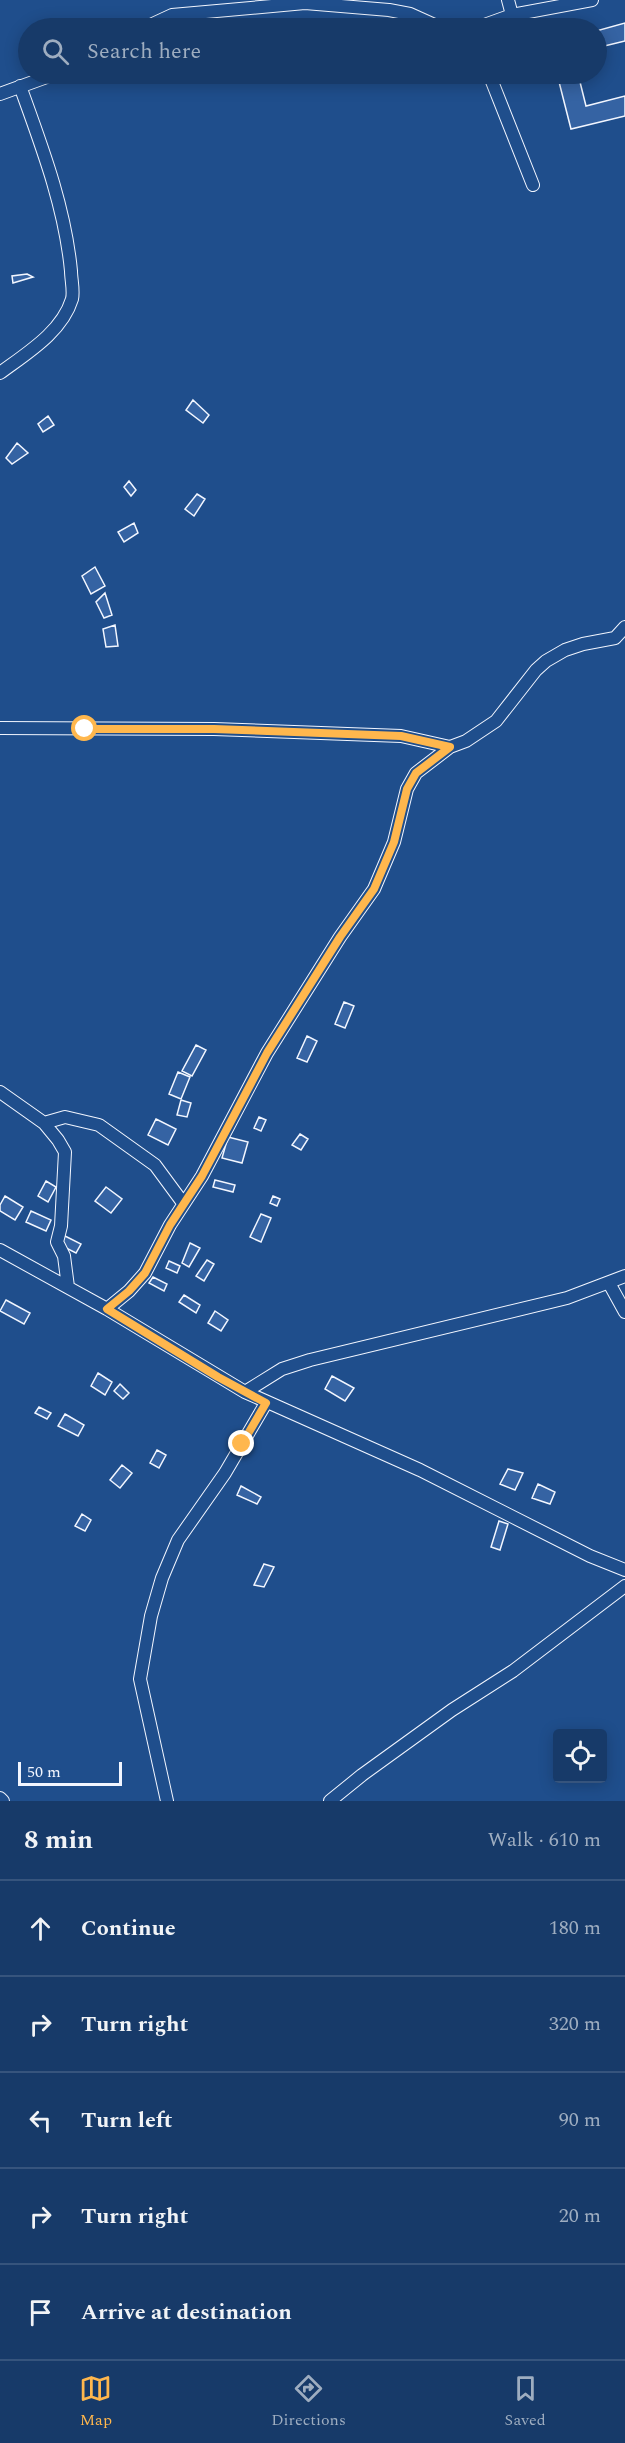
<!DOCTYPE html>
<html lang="en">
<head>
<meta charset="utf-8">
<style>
	body { margin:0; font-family:Spectral,serif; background:#244571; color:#f1f3f6 }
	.controls { position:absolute; right:18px; bottom:18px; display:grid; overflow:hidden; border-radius:6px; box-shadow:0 3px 15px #0003 }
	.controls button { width:54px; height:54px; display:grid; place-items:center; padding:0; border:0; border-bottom:2px solid #36547d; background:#173a69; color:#f1f3f6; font:30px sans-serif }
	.scale { position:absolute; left:18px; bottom:15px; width:104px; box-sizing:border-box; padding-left:6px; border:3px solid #f2f6ff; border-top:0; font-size:16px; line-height:21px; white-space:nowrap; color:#f2f6ff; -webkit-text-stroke:4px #1f4e8c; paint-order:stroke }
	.stop { position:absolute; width:18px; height:18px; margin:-14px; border:4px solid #ffb74d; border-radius:50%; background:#fff }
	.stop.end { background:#ffb74d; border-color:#fff; box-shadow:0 2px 6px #0008 }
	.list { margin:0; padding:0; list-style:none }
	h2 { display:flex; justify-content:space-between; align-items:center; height:78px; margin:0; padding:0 24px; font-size:26px }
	h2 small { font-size:20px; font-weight:400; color:#9eadc0 }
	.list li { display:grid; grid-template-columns:39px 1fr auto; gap:18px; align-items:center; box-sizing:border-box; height:96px; padding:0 24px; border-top:2px solid #36547d }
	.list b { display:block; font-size:22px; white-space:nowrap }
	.list em { font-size:20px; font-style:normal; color:#9eadc0 }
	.icon { flex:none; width:33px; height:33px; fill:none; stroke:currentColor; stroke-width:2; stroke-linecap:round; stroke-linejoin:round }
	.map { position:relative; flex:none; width:625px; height:1801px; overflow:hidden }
	.search { position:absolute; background:#173a69; box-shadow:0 3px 15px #0003; left:18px; right:18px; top:18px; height:66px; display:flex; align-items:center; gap:15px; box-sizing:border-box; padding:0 21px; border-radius:33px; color:#9eadc0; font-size:22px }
	.sheet { height:558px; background:#173a69 }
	nav { display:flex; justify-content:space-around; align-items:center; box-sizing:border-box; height:84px; border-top:2px solid #36547d; background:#173a69; font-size:16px; color:#9eadc0 }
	nav a { display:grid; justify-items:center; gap:3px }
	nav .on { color:#ffb74d }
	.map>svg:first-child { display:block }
	.building { fill:#3563a3; stroke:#f2f6ff; stroke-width:1.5 }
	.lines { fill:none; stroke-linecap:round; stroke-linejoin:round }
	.street-casing { stroke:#f2f6ff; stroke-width:14 }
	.street { stroke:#1f4e8c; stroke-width:12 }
	.route { stroke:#ffb74d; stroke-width:8 }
</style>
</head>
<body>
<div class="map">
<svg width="625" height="1801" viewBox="0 0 625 1801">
	<rect width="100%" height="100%" fill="#1f4e8c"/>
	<path class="building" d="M 625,23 L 625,41 L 596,48 L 596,31 Z
		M 557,74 L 578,74 L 586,106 L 625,96 L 625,116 L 571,129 Z
		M 27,274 L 33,277 L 13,283 L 12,276 Z
		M 193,400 L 209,415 L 203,423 L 186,410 Z
		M 48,416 L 54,425 L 43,432 L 38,424 Z
		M 17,443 L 28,453 L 12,464 L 6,458 Z
		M 129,481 L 136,490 L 131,496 L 124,487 Z
		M 197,494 L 205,499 L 194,516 L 185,509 Z
		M 134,523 L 138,533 L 124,542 L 118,532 Z
		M 95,567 L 105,586 L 91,594 L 82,576 Z
		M 105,593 L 112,615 L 104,618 L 96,602 Z
		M 115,625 L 118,646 L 106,647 L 103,629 Z
		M 344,1002 L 354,1006 L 345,1028 L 335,1024 Z
		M 307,1036 L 317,1041 L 307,1062 L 297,1058 Z
		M 196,1045 L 206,1050 L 192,1076 L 182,1071 Z
		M 178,1072 L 190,1077 L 181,1099 L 169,1094 Z
		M 181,1100 L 191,1103 L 187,1117 L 177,1115 Z
		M 259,1117 L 266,1120 L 261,1131 L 254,1128 Z
		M 156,1119 L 176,1129 L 168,1145 L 148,1135 Z
		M 300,1134 L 308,1139 L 301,1150 L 292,1145 Z
		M 228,1137 L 248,1142 L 242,1163 L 222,1158 Z
		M 215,1180 L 235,1185 L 233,1192 L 213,1187 Z
		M 46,1181 L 56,1187 L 48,1202 L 38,1196 Z
		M 106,1187 L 122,1199 L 111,1213 L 95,1201 Z
		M 5,1196 L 23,1207 L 15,1220 L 0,1211 L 0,1205 Z
		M 273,1196 L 280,1199 L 277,1206 L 270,1203 Z
		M 31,1211 L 51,1220 L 46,1231 L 26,1222 Z
		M 261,1214 L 271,1218 L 261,1242 L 250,1237 Z
		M 65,1236 L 81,1244 L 76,1253 L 60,1245 Z
		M 190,1243 L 200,1248 L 189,1267 L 182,1263 Z
		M 207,1260 L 214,1264 L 204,1281 L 196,1276 Z
		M 169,1261 L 180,1266 L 177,1273 L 166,1268 Z
		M 153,1277 L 167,1284 L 164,1291 L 149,1283 Z
		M 184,1295 L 200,1305 L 196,1313 L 179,1302 Z
		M 6,1300 L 30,1313 L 24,1324 L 0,1311 Z
		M 215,1311 L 228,1320 L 221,1331 L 208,1323 Z
		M 98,1373 L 112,1382 L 105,1395 L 91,1386 Z
		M 332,1376 L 354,1388 L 345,1401 L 325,1389 Z
		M 120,1384 L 129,1393 L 123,1399 L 114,1391 Z
		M 39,1407 L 51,1413 L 47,1419 L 35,1413 Z
		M 65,1414 L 84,1425 L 78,1436 L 58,1426 Z
		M 157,1450 L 166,1455 L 159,1468 L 150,1463 Z
		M 122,1465 L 132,1473 L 120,1488 L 110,1480 Z
		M 508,1469 L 523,1473 L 515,1490 L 500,1484 Z
		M 538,1484 L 555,1492 L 550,1504 L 532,1498 Z
		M 241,1486 L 261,1497 L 257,1504 L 237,1495 Z
		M 82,1514 L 91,1520 L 85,1531 L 75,1526 Z
		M 499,1521 L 508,1524 L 500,1550 L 491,1547 Z
		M 264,1564 L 274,1567 L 264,1587 L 254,1585 Z"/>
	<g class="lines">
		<g class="street-casing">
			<path id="street" d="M 508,0 L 512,15
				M 144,28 L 172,15 L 305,3 L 389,10 L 410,14 L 441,28 L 476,28 L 512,15 L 592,0
				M 489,74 L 533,185
				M 0,94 L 55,74
				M 0,373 C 27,353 62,332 72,299 C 74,291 71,279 71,271 C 65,207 42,147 20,86
				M 0,728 L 214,729 L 401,736 L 450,747
				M 0,1092 L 44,1123 L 58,1140 L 65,1152 L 61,1226 L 57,1242 L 64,1256 L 68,1287
				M 44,1123 L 65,1117 L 99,1125 L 155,1165 L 183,1203
				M 0,1250 L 107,1309 L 245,1392 L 420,1470 L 590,1556 L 625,1570
				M 609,1283 L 625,1312
				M 107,1309 L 129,1291 L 145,1273 L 170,1225 L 202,1176 L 267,1053 L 340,937 L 374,889 L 394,842 L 407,789 L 416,773 L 450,747 L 466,741 L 496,721 L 536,670 L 546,661 L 565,650 L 583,644 L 615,638 L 625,627
				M 245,1392 L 282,1369 L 310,1360 L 567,1298 L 625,1276
				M 0,1798 L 3,1801
				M 167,1801 L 140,1679 L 151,1616 L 162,1578 L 178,1540 L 225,1473 L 266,1403
				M 330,1801 L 362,1775 L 452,1710 L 513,1671 L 625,1586"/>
		</g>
		<use href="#street" class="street"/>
	</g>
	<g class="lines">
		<path class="route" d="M 85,729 L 214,729 L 401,736 L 450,747 L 416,773 L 407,789 L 394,842 L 374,889 L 340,937 L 267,1053 L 202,1176 L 170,1225 L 145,1273 L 129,1291 L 107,1309 L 218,1377 L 266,1403 L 242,1444"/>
	</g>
</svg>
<div class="controls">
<button><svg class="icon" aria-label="locate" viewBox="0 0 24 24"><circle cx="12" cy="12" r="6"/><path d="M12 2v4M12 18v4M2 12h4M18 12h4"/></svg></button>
</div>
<div class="scale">50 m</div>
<div class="stop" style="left:85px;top:729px"></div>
<div class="stop end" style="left:242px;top:1444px"></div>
<div class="search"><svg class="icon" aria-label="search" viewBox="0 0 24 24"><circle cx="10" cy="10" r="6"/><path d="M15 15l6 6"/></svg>Search here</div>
</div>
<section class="sheet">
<h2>8 min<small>Walk · 610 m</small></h2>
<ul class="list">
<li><svg class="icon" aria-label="ahead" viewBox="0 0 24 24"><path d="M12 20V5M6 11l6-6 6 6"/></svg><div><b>Continue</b></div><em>180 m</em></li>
<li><svg class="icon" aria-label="right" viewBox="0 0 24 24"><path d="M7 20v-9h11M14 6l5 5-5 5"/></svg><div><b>Turn right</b></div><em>320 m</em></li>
<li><svg class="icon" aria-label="left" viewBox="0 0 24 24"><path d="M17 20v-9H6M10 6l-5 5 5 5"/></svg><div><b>Turn left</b></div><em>90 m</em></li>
<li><svg class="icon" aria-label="right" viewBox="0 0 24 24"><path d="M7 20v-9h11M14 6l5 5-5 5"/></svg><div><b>Turn right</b></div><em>20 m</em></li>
<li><svg class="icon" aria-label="arrive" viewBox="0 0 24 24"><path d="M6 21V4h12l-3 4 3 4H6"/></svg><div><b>Arrive at destination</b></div></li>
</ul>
</section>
<nav>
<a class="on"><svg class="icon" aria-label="map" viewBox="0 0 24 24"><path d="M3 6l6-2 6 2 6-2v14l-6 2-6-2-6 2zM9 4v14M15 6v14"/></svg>Map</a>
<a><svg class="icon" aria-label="directions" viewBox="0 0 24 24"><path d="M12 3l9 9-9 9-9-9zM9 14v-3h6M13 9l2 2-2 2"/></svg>Directions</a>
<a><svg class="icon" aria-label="saved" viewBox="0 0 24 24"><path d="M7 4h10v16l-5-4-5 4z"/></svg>Saved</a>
</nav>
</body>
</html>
